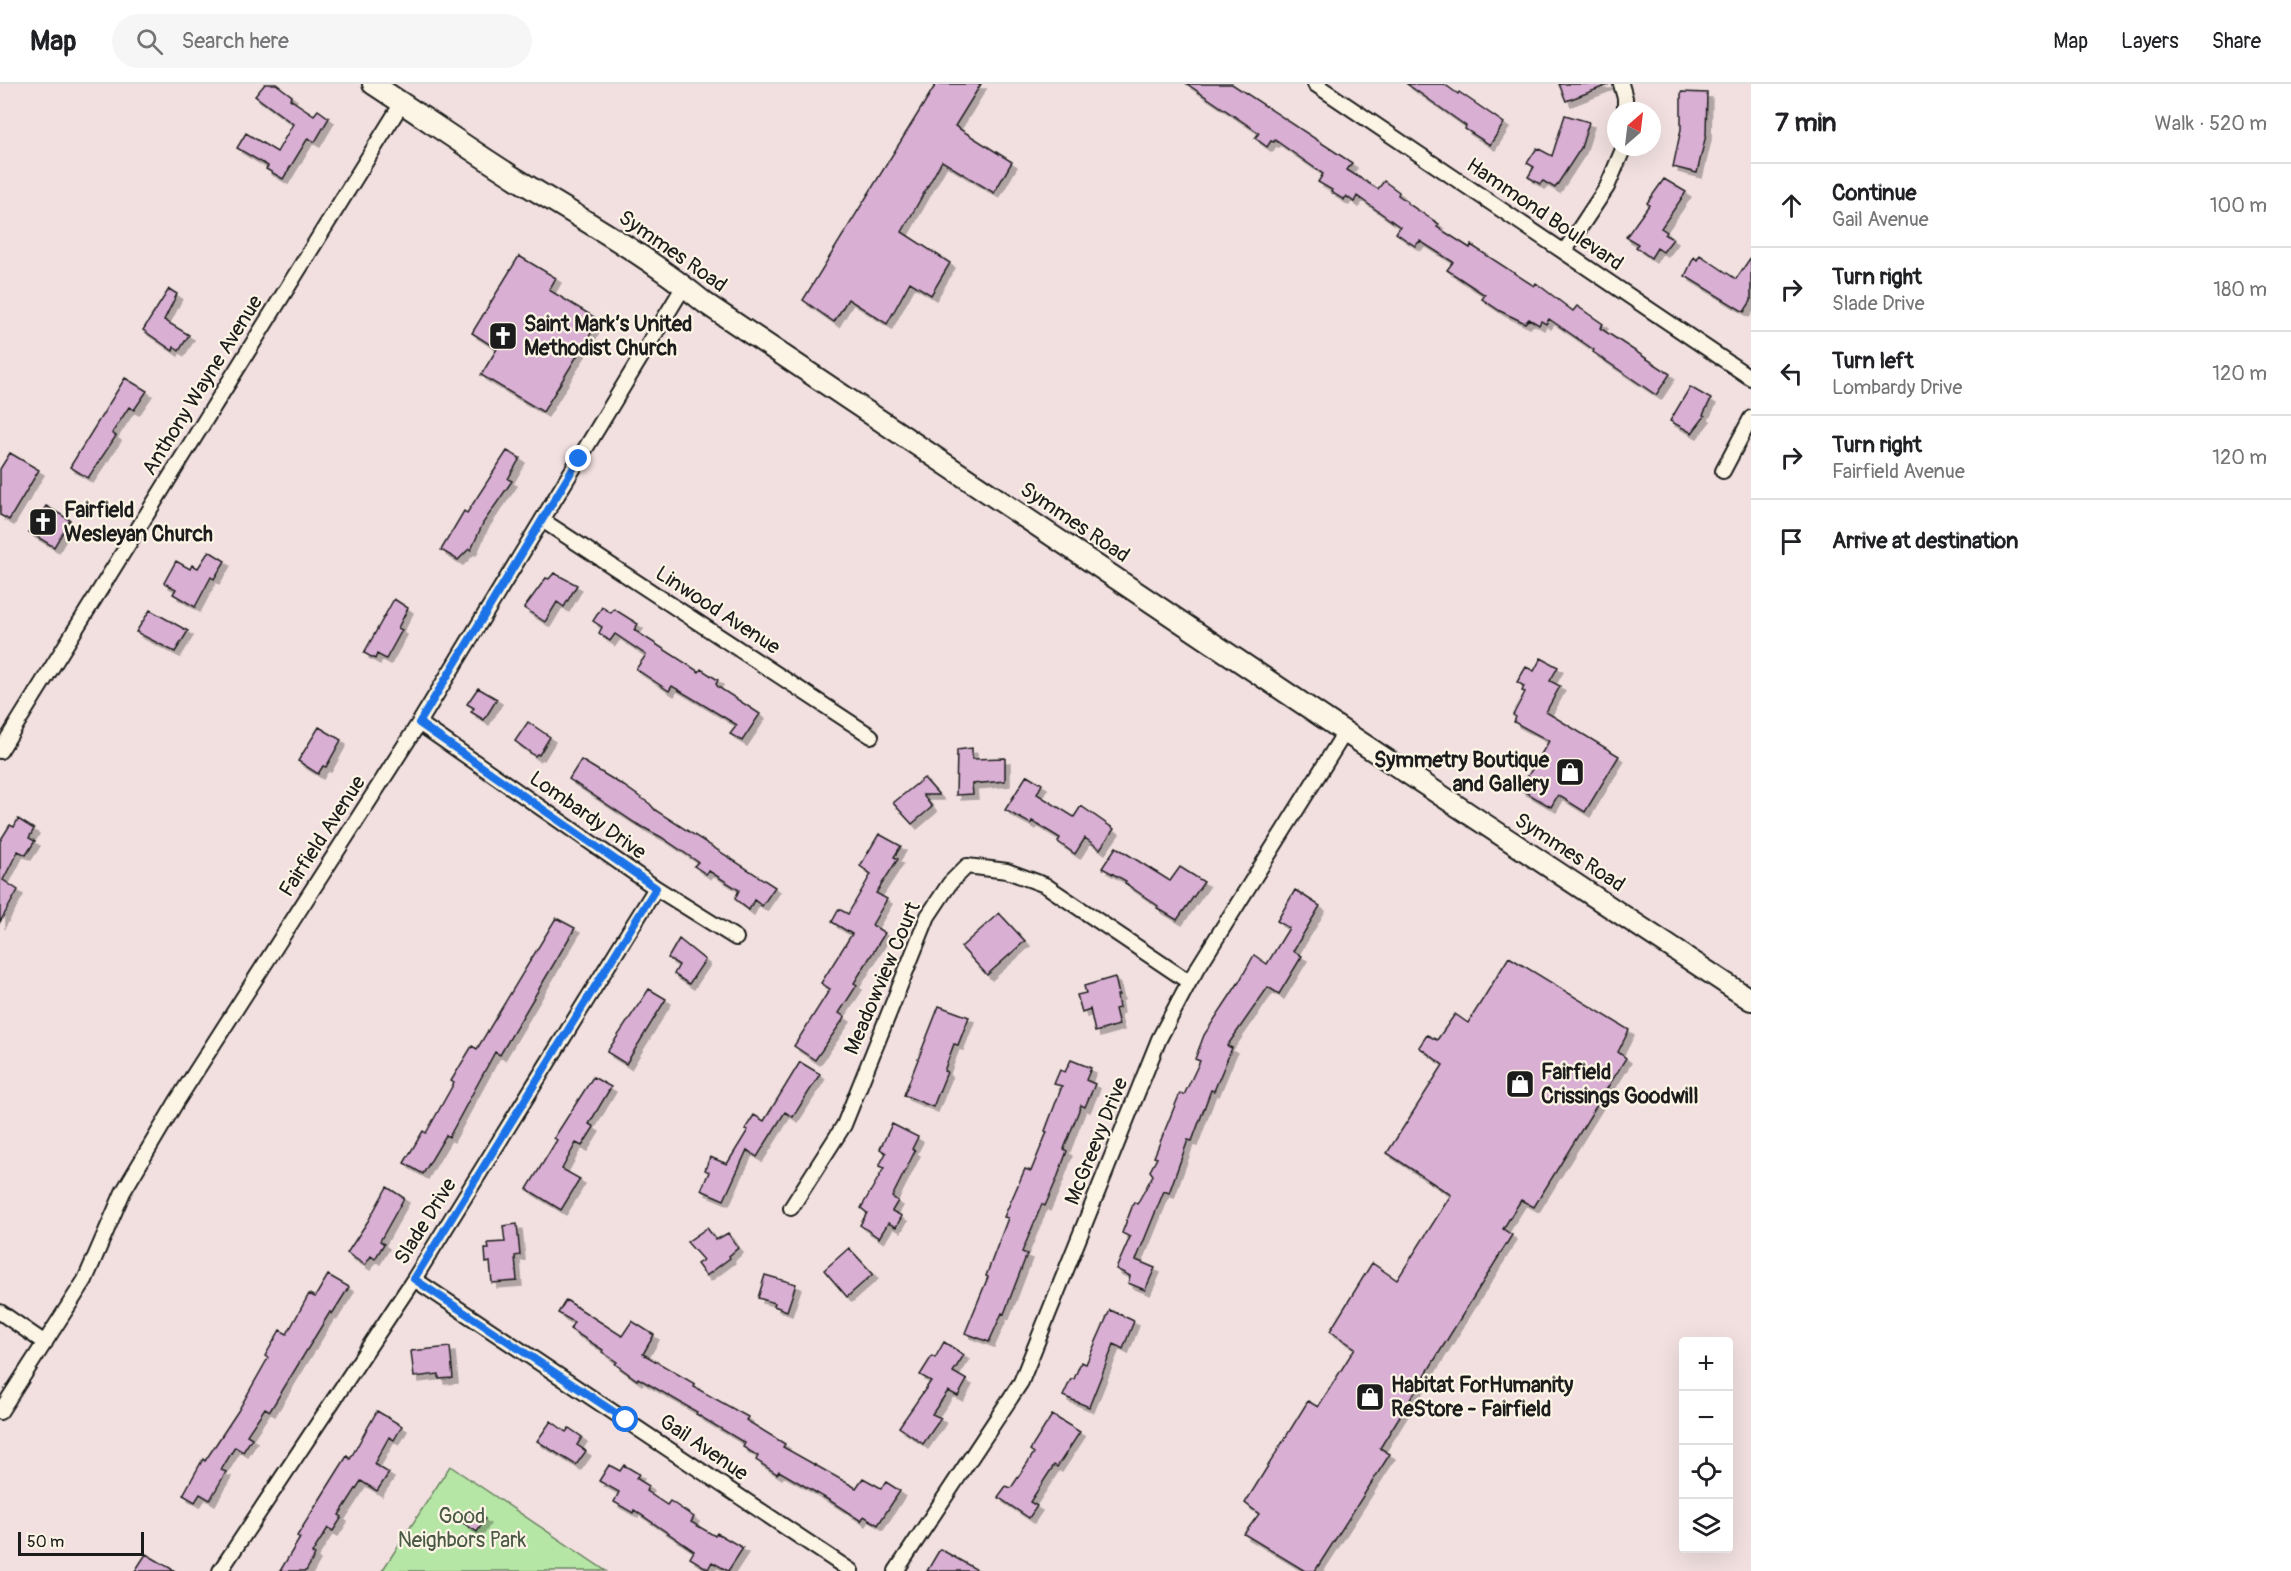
<!DOCTYPE html>
<html lang="en">
<head>
<meta charset="utf-8">
<style>
	body { margin:0; font-family:Pangolin,sans-serif; background:#f6f6f6; color:#202124 }
	.controls { position:absolute; right:18px; bottom:18px; display:grid; overflow:hidden; border-radius:6px; box-shadow:0 6px 24px #0002 }
	.controls button { width:54px; height:54px; display:grid; place-items:center; padding:0; border:0; border-bottom:2px solid #e0e0e0; background:#fff; color:#202124; font:30px sans-serif }
	.compass { position:absolute; left:1607px; top:18px; width:54px; height:54px; border-radius:50%; background:#fff; box-shadow:0 6px 24px #0002; rotate:28deg }
	.scale { position:absolute; left:18px; bottom:15px; width:126px; box-sizing:border-box; padding-left:6px; border:3px solid #1c1c1c; border-top:0; font-size:16px; line-height:21px; white-space:nowrap; color:#1c1c1c; -webkit-text-stroke:4px #fcf5e5; paint-order:stroke }
	.stop { position:absolute; width:18px; height:18px; margin:-14px; border:4px solid #1a73e8; border-radius:50%; background:#fff }
	.stop.end { background:#1a73e8; border-color:#fff; box-shadow:0 2px 6px #0008 }
	.list { margin:0; padding:0; list-style:none }
	h2 { display:flex; justify-content:space-between; align-items:center; height:78px; margin:0; padding:0 24px; font-size:26px }
	h2 small { font-size:20px; font-weight:400; color:#757577 }
	.list li { display:grid; grid-template-columns:39px 1fr auto; gap:18px; align-items:center; box-sizing:border-box; height:84px; padding:0 24px; border-top:2px solid #e0e0e0 }
	.list b { display:block; font-size:22px; white-space:nowrap }
	.list p { margin:0; font-size:20px; white-space:nowrap; color:#757577 }
	.list em { font-size:20px; font-style:normal; color:#757577 }
	.icon { flex:none; width:33px; height:33px; fill:none; stroke:currentColor; stroke-width:2; stroke-linecap:round; stroke-linejoin:round }
	.map { position:relative; flex:none; width:1751px; height:1487px; overflow:hidden }
	header { display:flex; align-items:center; gap:36px; box-sizing:border-box; height:84px; padding:0 30px; background:#fff; border-bottom:2px solid #e0e0e0 }
	header strong { font-size:28px }
	nav { display:flex; gap:33px; margin-inline-start:auto; font-size:21px }
	.search { width:420px; height:54px; background:#f6f6f6; display:flex; align-items:center; gap:15px; box-sizing:border-box; padding:0 21px; border-radius:33px; color:#757577; font-size:22px }
	main { display:flex }
	aside { flex:1; background:#fff }
	.map>svg:first-child { display:block }
	.green { fill:#b6e6a6; stroke:#698161; stroke-width:1.5 }
	.building { fill:#d9afd4; stroke:#1c1c1c; stroke-width:1.5; filter:url(#shadow) }
	.lines { fill:none; stroke-linecap:round; stroke-linejoin:round }
	.minor-casing { stroke:#1c1c1c; stroke-width:18 }
	.secondary-casing { stroke:#1c1c1c; stroke-width:24 }
	.minor { stroke:#fcf5e5; stroke-width:14 }
	.secondary { stroke:#fcf5e5; stroke-width:20 }
	.route { stroke:#1a73e8; stroke-width:8 }
	.labels { text-anchor:middle; stroke-width:4.5; stroke-linejoin:round; paint-order:stroke }
	.street-label { font-size:21px; fill:#1c1c1c; stroke:#fcf5e5 }
	.poi-label { font-size:21px; font-weight:bold; fill:#1c1c1c; stroke:#fcf5e5; text-anchor:start }
	.park-label { font-size:21px; fill:#4a5945; stroke:#fcf5e5 }
</style>
</head>
<body>
<header>
<strong>Map</strong>
<div class="search"><svg class="icon" aria-label="search" viewBox="0 0 24 24"><circle cx="10" cy="10" r="6"/><path d="M15 15l6 6"/></svg>Search here</div>
<nav><a>Map</a><a>Layers</a><a>Share</a></nav>
</header>
<main>
<div class="map">
<svg width="1751" height="1487" viewBox="0 0 1751 1487">
	<defs>
		<filter id="shadow"><feDropShadow dx="5" dy="5" stdDeviation="0" flood-color="#0004"/></filter>
	</defs>
	<rect width="100%" height="100%" fill="#f2e0e0"/>
	<filter id="ink" filterUnits="userSpaceOnUse"><feTurbulence type="fractalNoise" baseFrequency=".0167" numOctaves="2"/><feDisplacementMap in="SourceGraphic" scale="12" xChannelSelector="R" yChannelSelector="G"/><feConvolveMatrix kernelMatrix="1 2 1 2 8 2 1 2 1" color-interpolation-filters="sRGB"/></filter>
	<g filter="url(#ink)">
		<path class="green" d="M 450,1382 L 606,1487 L 382,1487 Z"/>
		<path class="building" d="M 265,0 L 276,0 L 292,12 L 290,15 L 314,31 L 318,26 L 329,34 L 315,58 L 308,54 L 283,95 L 266,85 L 268,82 L 237,64 L 246,49 L 277,68 L 293,40 L 255,12 Z
			M 936,0 L 981,0 L 955,42 L 1012,78 L 994,109 L 942,77 L 902,148 L 950,179 L 931,211 L 910,198 L 887,240 L 848,215 L 834,238 L 803,216 Z
			M 1187,0 L 1232,0 L 1352,79 L 1347,86 L 1378,105 L 1384,97 L 1399,108 L 1398,111 L 1408,118 L 1407,119 L 1439,140 L 1437,143 L 1470,164 L 1471,161 L 1534,202 L 1536,199 L 1573,227 L 1577,222 L 1603,240 L 1600,244 L 1670,290 L 1656,311 L 1593,268 L 1594,266 L 1549,235 L 1546,240 L 1541,237 L 1539,241 L 1529,235 L 1525,239 L 1500,227 L 1482,215 L 1485,211 L 1447,186 L 1453,178 L 1420,157 L 1415,162 L 1396,149 L 1400,143 L 1357,112 L 1354,118 L 1346,112 L 1344,116 L 1331,108 L 1332,106 L 1318,98 L 1323,90 L 1275,56 L 1274,58 L 1271,57 L 1267,63 L 1255,54 L 1259,49 Z
			M 1407,0 L 1444,0 L 1458,10 L 1459,8 L 1504,39 L 1490,61 L 1465,45 L 1466,42 Z
			M 1559,0 L 1608,0 L 1608,1 L 1566,17 Z
			M 1681,8 L 1707,9 L 1706,51 L 1697,89 L 1673,83 L 1681,45 Z
			M 1565,31 L 1589,38 L 1581,64 L 1555,104 L 1543,97 L 1540,100 L 1528,93 L 1534,83 L 1527,79 L 1537,64 L 1552,72 Z
			M 1664,95 L 1686,108 L 1661,144 L 1667,148 L 1665,151 L 1673,155 L 1663,168 L 1657,164 L 1651,174 L 1636,163 L 1638,160 L 1626,153 L 1649,121 L 1647,119 Z
			M 1700,171 L 1736,195 L 1751,173 L 1751,217 L 1744,228 L 1685,192 L 1694,173 L 1697,176 Z
			M 519,172 L 556,194 L 549,206 L 599,236 L 543,328 L 481,291 L 497,265 L 472,249 Z
			M 169,205 L 177,210 L 164,236 L 189,251 L 179,267 L 174,263 L 173,267 L 143,246 Z
			M 125,294 L 147,307 L 134,326 L 129,323 L 112,349 L 116,352 L 88,394 L 70,383 Z
			M 1690,303 L 1711,315 L 1703,331 L 1705,332 L 1692,349 L 1670,337 Z
			M 507,367 L 520,374 L 508,395 L 512,397 L 483,439 L 471,466 L 469,465 L 458,476 L 441,466 L 464,427 L 467,429 Z
			M 10,369 L 39,386 L 9,436 L 0,431 L 0,385 Z
			M 46,422 L 70,436 L 54,463 L 29,448 Z
			M 209,467 L 225,477 L 214,495 L 211,493 L 195,523 L 173,510 L 176,505 L 164,499 L 176,477 L 190,485 L 192,481 L 198,484 Z
			M 554,489 L 577,501 L 564,523 L 557,518 L 545,538 L 524,524 L 546,494 L 549,495 Z
			M 394,515 L 408,524 L 398,544 L 402,546 L 386,575 L 377,570 L 375,575 L 364,569 Z
			M 602,523 L 611,529 L 614,525 L 638,540 L 634,546 L 699,588 L 701,585 L 718,596 L 716,600 L 718,603 L 760,630 L 742,657 L 730,650 L 737,641 L 672,602 L 669,607 L 636,585 L 646,571 L 615,550 L 610,557 L 599,549 L 602,543 L 593,537 Z
			M 150,526 L 188,547 L 175,568 L 136,548 Z
			M 1541,574 L 1558,583 L 1550,597 L 1560,602 L 1546,628 L 1619,672 L 1585,728 L 1558,711 L 1551,723 L 1520,705 L 1549,657 L 1514,638 L 1516,633 L 1513,631 L 1525,608 L 1522,607 L 1524,602 L 1517,598 L 1526,583 L 1534,587 Z
			M 478,604 L 497,615 L 484,636 L 471,628 L 474,624 L 467,620 Z
			M 528,638 L 550,653 L 539,671 L 537,670 L 535,672 L 515,657 Z
			M 319,643 L 341,656 L 326,683 L 323,682 L 318,690 L 298,677 Z
			M 972,664 L 972,675 L 1005,674 L 1005,697 L 972,700 L 973,710 L 956,711 L 957,666 Z
			M 581,676 L 624,702 L 650,720 L 655,726 L 775,803 L 762,822 L 754,816 L 749,826 L 735,815 L 739,806 L 709,787 L 706,790 L 694,782 L 698,778 L 661,753 L 635,739 L 569,695 Z
			M 1027,691 L 1042,700 L 1037,710 L 1074,733 L 1081,722 L 1114,745 L 1100,765 L 1085,754 L 1075,770 L 1058,758 L 1060,754 L 1032,737 L 1031,740 L 1005,726 Z
			M 924,694 L 939,711 L 923,711 L 932,723 L 912,740 L 893,719 Z
			M 18,735 L 34,745 L 29,754 L 35,757 L 26,771 L 18,767 L 3,796 L 18,806 L 0,838 L 0,757 L 10,741 L 14,743 Z
			M 879,750 L 901,762 L 894,773 L 898,775 L 876,809 L 887,815 L 872,841 L 885,849 L 854,899 L 857,901 L 839,929 L 845,933 L 815,976 L 794,962 L 830,905 L 821,899 L 852,850 L 832,838 L 839,825 L 848,830 L 871,790 L 860,782 Z
			M 1116,763 L 1170,797 L 1180,783 L 1204,798 L 1177,836 L 1157,824 L 1158,822 L 1125,799 L 1126,797 L 1102,784 Z
			M 1295,806 L 1320,822 L 1293,867 L 1302,872 L 1279,910 L 1268,903 L 1227,962 L 1232,964 L 1214,1007 L 1211,1006 L 1192,1057 L 1188,1056 L 1169,1109 L 1164,1107 L 1136,1176 L 1155,1184 L 1145,1206 L 1128,1199 L 1130,1192 L 1116,1185 L 1130,1153 L 1122,1149 L 1134,1118 L 1137,1120 L 1153,1091 L 1150,1087 L 1157,1074 L 1154,1073 L 1180,1009 L 1184,1011 L 1200,977 L 1195,975 L 1204,951 L 1239,898 L 1254,871 L 1267,880 L 1289,844 L 1277,837 Z
			M 999,829 L 1025,857 L 987,891 L 961,863 Z
			M 556,834 L 575,844 L 500,971 L 495,968 L 449,1053 L 446,1051 L 423,1090 L 404,1079 L 423,1047 L 426,1049 L 454,999 L 451,997 L 472,962 L 477,965 Z
			M 679,855 L 705,876 L 689,900 L 674,890 L 679,881 L 668,874 Z
			M 1509,873 L 1629,946 L 1618,968 L 1626,974 L 1534,1123 L 1521,1116 L 1503,1145 L 1512,1151 L 1380,1364 L 1390,1370 L 1315,1487 L 1305,1487 L 1244,1450 L 1259,1430 L 1245,1419 L 1308,1317 L 1318,1323 L 1355,1264 L 1330,1247 L 1372,1179 L 1397,1196 L 1451,1111 L 1387,1069 L 1443,981 L 1419,963 L 1427,951 L 1437,956 L 1455,930 L 1468,939 Z
			M 1115,893 L 1119,911 L 1117,911 L 1119,924 L 1115,925 L 1119,941 L 1095,948 L 1090,925 L 1082,928 L 1077,911 L 1086,909 L 1084,902 Z
			M 649,905 L 666,915 L 626,980 L 607,968 Z
			M 939,922 L 969,933 L 958,961 L 954,960 L 944,987 L 947,988 L 933,1023 L 904,1011 Z
			M 1071,976 L 1091,984 L 1086,996 L 1095,1000 L 1085,1023 L 1081,1021 L 1064,1065 L 1067,1067 L 1056,1097 L 1045,1122 L 1042,1120 L 1022,1168 L 1027,1170 L 1004,1230 L 1002,1229 L 989,1258 L 965,1249 L 988,1193 L 986,1192 L 1008,1134 L 1004,1133 L 1025,1085 L 1031,1087 L 1047,1048 L 1045,1047 L 1062,1002 L 1054,1000 L 1060,986 L 1065,988 Z
			M 800,978 L 820,990 L 793,1033 L 785,1028 L 757,1073 L 747,1066 L 724,1116 L 701,1106 L 709,1088 L 705,1086 L 710,1073 L 727,1080 L 748,1046 L 745,1045 L 754,1031 L 764,1037 Z
			M 593,993 L 611,1003 L 589,1040 L 594,1043 L 582,1062 L 576,1059 L 562,1085 L 580,1095 L 561,1126 L 527,1105 L 557,1056 L 554,1054 Z
			M 892,1040 L 918,1053 L 912,1065 L 915,1067 L 892,1113 L 898,1117 L 892,1127 L 902,1132 L 896,1143 L 888,1139 L 879,1154 L 860,1141 L 867,1129 L 861,1124 L 884,1084 L 879,1082 L 886,1069 L 880,1065 Z
			M 387,1103 L 404,1114 L 380,1157 L 384,1160 L 375,1175 L 371,1172 L 365,1181 L 347,1169 L 368,1137 Z
			M 517,1140 L 520,1171 L 515,1172 L 517,1197 L 492,1199 L 490,1178 L 486,1179 L 485,1165 L 489,1165 L 488,1159 L 505,1158 L 503,1142 Z
			M 707,1144 L 716,1156 L 728,1149 L 738,1164 L 729,1172 L 730,1174 L 706,1192 L 697,1180 L 703,1176 L 687,1158 Z
			M 849,1164 L 873,1190 L 847,1213 L 824,1186 Z
			M 328,1191 L 349,1203 L 332,1230 L 330,1228 L 270,1327 L 265,1324 L 247,1351 L 252,1354 L 243,1368 L 235,1363 L 221,1386 L 226,1388 L 210,1416 L 200,1410 L 195,1418 L 183,1411 L 203,1375 L 205,1377 L 238,1327 L 268,1274 L 265,1272 L 280,1246 L 287,1250 L 309,1210 L 315,1213 Z
			M 765,1191 L 796,1200 L 787,1227 L 774,1222 L 775,1219 L 758,1214 Z
			M 566,1216 L 622,1252 L 632,1237 L 654,1251 L 643,1270 L 695,1300 L 694,1303 L 748,1333 L 746,1336 L 785,1360 L 783,1363 L 856,1404 L 863,1394 L 881,1404 L 886,1398 L 900,1407 L 878,1441 L 864,1432 L 861,1437 L 832,1418 L 779,1387 L 777,1390 L 756,1376 L 758,1372 L 743,1363 L 745,1359 L 696,1330 L 697,1328 L 638,1294 L 637,1296 L 615,1280 L 617,1278 L 602,1268 L 603,1266 L 570,1245 L 574,1238 L 558,1229 Z
			M 1110,1226 L 1134,1237 L 1123,1265 L 1114,1260 L 1089,1323 L 1063,1312 L 1071,1295 L 1074,1295 L 1081,1278 L 1086,1280 Z
			M 944,1258 L 964,1271 L 953,1288 L 967,1296 L 958,1312 L 948,1307 L 932,1330 L 941,1334 L 923,1360 L 899,1343 L 931,1297 L 920,1291 L 932,1272 L 935,1274 Z
			M 450,1263 L 453,1294 L 439,1295 L 439,1290 L 414,1293 L 411,1267 Z
			M 377,1327 L 402,1342 L 394,1356 L 389,1353 L 374,1380 L 389,1389 L 377,1407 L 361,1397 L 339,1431 L 342,1433 L 333,1447 L 328,1444 L 312,1469 L 315,1471 L 306,1487 L 280,1487 L 300,1454 L 297,1452 L 315,1423 L 347,1372 L 350,1375 Z
			M 1052,1331 L 1080,1348 L 1057,1383 L 1054,1381 L 1030,1418 L 1037,1422 L 1029,1434 L 998,1413 L 1006,1402 L 1011,1404 L 1034,1369 L 1030,1366 Z
			M 551,1337 L 566,1348 L 569,1344 L 582,1353 L 577,1361 L 586,1367 L 576,1381 L 537,1357 Z
			M 609,1381 L 620,1387 L 624,1381 L 639,1390 L 636,1394 L 649,1402 L 646,1407 L 667,1421 L 670,1417 L 694,1433 L 691,1438 L 715,1452 L 717,1449 L 743,1464 L 728,1487 L 712,1478 L 708,1485 L 690,1474 L 694,1467 L 634,1426 L 633,1429 L 614,1418 L 619,1408 L 599,1397 Z
			M 471,1426 L 485,1435 L 477,1448 L 463,1439 Z
			M 940,1465 L 979,1487 L 927,1487 Z
			M 146,1470 L 175,1487 L 135,1487 Z"/>
		<g class="lines">
			<g class="minor-casing">
				<path id="minor" d="M 1315,0 L 1751,294
					M 1621,0 L 1625,14 L 1625,27
					M 1564,168 L 1607,103 L 1624,63
					M 1723,387 L 1751,334
					M 542,436 L 871,652
					M 419,639 L 656,804 L 736,854
					M 0,667 L 402,19
					M 791,1124 L 844,1041 L 928,832 L 950,799 L 967,782 L 1007,787 L 1045,801 L 1189,898
					M 414,1195 L 851,1487
					M 0,1228 L 45,1259
					M 0,1328 L 85,1196 L 123,1108 L 177,1017 L 419,639 L 684,202
					M 220,1487 L 414,1195 L 656,804
					M 896,1487 L 1021,1298 L 1159,955 L 1189,898 L 1345,648"/>
			</g>
			<g class="secondary-casing">
				<path id="secondary" d="M 373,0 C 422,32 469,65 518,96 C 582,135 648,172 705,219 L 1345,648 L 1751,916"/>
			</g>
			<use href="#minor" class="minor"/>
			<use href="#secondary" class="secondary"/>
		</g>
	</g>
	<g class="lines" filter="url(#ink)">
		<path class="route" d="M 579,375 L 419,639 L 656,804 L 414,1195 L 626,1336"/>
	</g>
	<defs>
		<g id="church-square" transform="scale(1.5)"><rect x="-9" y="-9" width="18" height="18" rx="4" fill="#1c1c1c" stroke="#fcf5e5"/><path d="M-1.2-6h2.4v3.5h3.3v2.4h-3.3V6h-2.4V-.1h-3.3v-2.4h3.3Z" fill="#fff"/></g>
		<g id="shop-square" transform="scale(1.5)"><rect x="-9" y="-9" width="18" height="18" rx="4" fill="#1c1c1c" stroke="#fcf5e5"/><path d="M-5-2.5h2.3a2.7 3.5 0 0 1 5.4 0H5L5.5 6h-11ZM-1.5-2.5h3a1.5 2.3 0 0 0-3 0Z" fill="#fff"/></g>
	</defs>
	<g fill-rule="evenodd">
		<use href="#church-square" x="503" y="252"/>
		<use href="#church-square" x="43" y="438"/>
		<use href="#shop-square" x="1570" y="688"/>
		<use href="#shop-square" x="1520" y="1000"/>
		<use href="#shop-square" x="1370" y="1313"/>
	</g>
	<g class="labels">
		<g class="street-label">
			<text transform="translate(1545 130) rotate(34)" y="7">Hammond Boulevard</text>
			<text transform="translate(673 167) rotate(35)" y="7">Symmes Road</text>
			<text transform="translate(202 301) rotate(-58)" y="7">Anthony Wayne Avenue</text>
			<text transform="translate(1075 438) rotate(34)" y="7">Symmes Road</text>
			<text transform="translate(718 526) rotate(33)" y="7">Linwood Avenue</text>
			<text transform="translate(588 731) rotate(35)" y="7">Lombardy Drive</text>
			<text transform="translate(322 752) rotate(-57)" y="7">Fairfield Avenue</text>
			<text transform="translate(1570 768) rotate(33)" y="7">Symmes Road</text>
			<text transform="translate(882 894) rotate(-67)" y="7">Meadowview Court</text>
			<text transform="translate(1096 1057) rotate(-68)" y="7">McGreevy Drive</text>
			<text transform="translate(425 1137) rotate(-58)" y="7">Slade Drive</text>
			<text transform="translate(704 1363) rotate(34)" y="7">Gail Avenue</text>
		</g>
		<g class="poi-label">
			<text x="524" y="247">Saint Mark’s United<tspan x="524" dy="24">Methodist Church</tspan></text>
			<text x="64" y="433">Fairfield<tspan x="64" dy="24">Wesleyan Church</tspan></text>
			<text x="1549" y="683" text-anchor="end">Symmetry Boutique<tspan x="1549" dy="24">and Gallery</tspan></text>
			<text x="1541" y="995">Fairfield<tspan x="1541" dy="24">Crissings Goodwill</tspan></text>
			<text x="1391" y="1308">Habitat ForHumanity<tspan x="1391" dy="24">ReStore - Fairfield</tspan></text>
		</g>
		<g class="park-label">
			<text x="462" y="1439">Good<tspan x="462" dy="24">Neighbors Park</tspan></text>
		</g>
	</g>
</svg>
<div class="controls">
<button>+</button>
<button>−</button>
<button><svg class="icon" aria-label="locate" viewBox="0 0 24 24"><circle cx="12" cy="12" r="6"/><path d="M12 2v4M12 18v4M2 12h4M18 12h4"/></svg></button>
<button><svg class="icon" aria-label="layers" viewBox="0 0 24 24"><path d="M12 4l9 5-9 5-9-5zM3 14l9 5 9-5"/></svg></button>
</div>
<svg class="compass" viewBox="-18 -18 36 36"><path d="M0-13l5 13h-10z" fill="#e53935"/><path d="M0 13l5-13h-10z" fill="#757577"/></svg>
<div class="scale">50 m</div>
<div class="stop" style="left:626px;top:1336px"></div>
<div class="stop end" style="left:579px;top:375px"></div>
</div>
<aside>
<h2>7 min<small>Walk · 520 m</small></h2>
<ul class="list">
<li><svg class="icon" aria-label="ahead" viewBox="0 0 24 24"><path d="M12 20V5M6 11l6-6 6 6"/></svg><div><b>Continue</b><p>Gail Avenue</p></div><em>100 m</em></li>
<li><svg class="icon" aria-label="right" viewBox="0 0 24 24"><path d="M7 20v-9h11M14 6l5 5-5 5"/></svg><div><b>Turn right</b><p>Slade Drive</p></div><em>180 m</em></li>
<li><svg class="icon" aria-label="left" viewBox="0 0 24 24"><path d="M17 20v-9H6M10 6l-5 5 5 5"/></svg><div><b>Turn left</b><p>Lombardy Drive</p></div><em>120 m</em></li>
<li><svg class="icon" aria-label="right" viewBox="0 0 24 24"><path d="M7 20v-9h11M14 6l5 5-5 5"/></svg><div><b>Turn right</b><p>Fairfield Avenue</p></div><em>120 m</em></li>
<li><svg class="icon" aria-label="arrive" viewBox="0 0 24 24"><path d="M6 21V4h12l-3 4 3 4H6"/></svg><div><b>Arrive at destination</b></div></li>
</ul>
</aside>
</main>
</body>
</html>
